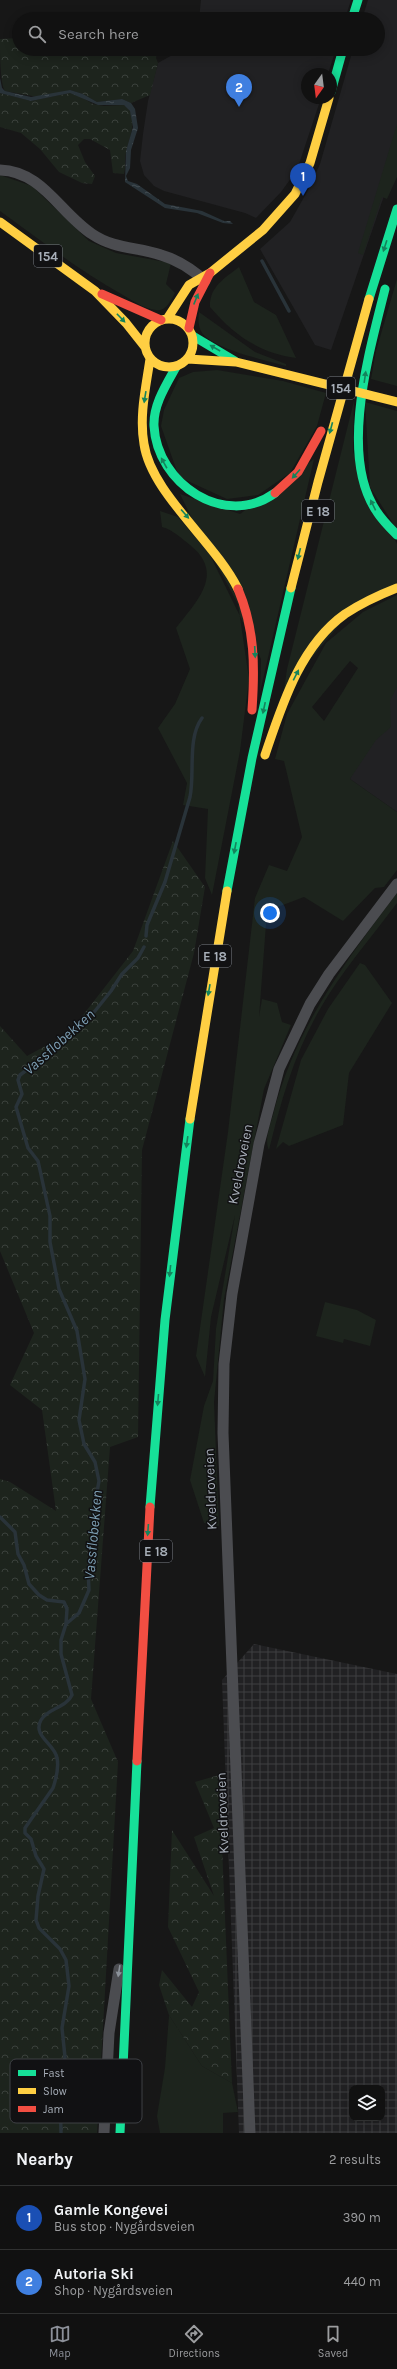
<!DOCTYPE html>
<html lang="en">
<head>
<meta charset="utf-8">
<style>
	body { margin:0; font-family:Karla,sans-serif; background:#1e1f1f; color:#f1f3f6 }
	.controls { position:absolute; right:12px; bottom:12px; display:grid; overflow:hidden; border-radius:8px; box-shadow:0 2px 10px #0003 }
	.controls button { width:36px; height:36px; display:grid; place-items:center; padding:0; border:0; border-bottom:1px solid #303131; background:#111; color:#f1f3f6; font:20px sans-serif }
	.compass { position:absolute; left:301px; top:68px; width:36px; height:36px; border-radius:50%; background:#111; box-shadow:0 2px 10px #0003; rotate:194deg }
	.you { position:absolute; left:270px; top:913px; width:14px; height:14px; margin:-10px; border:3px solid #fff; border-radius:50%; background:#1a73e8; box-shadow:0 0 0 6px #1a73e833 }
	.badge { display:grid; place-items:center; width:26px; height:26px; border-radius:50%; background:#8c9099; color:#fff; font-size:13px; font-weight:700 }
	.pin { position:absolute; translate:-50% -33px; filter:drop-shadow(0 1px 2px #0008) }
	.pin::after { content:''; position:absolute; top:21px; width:14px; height:12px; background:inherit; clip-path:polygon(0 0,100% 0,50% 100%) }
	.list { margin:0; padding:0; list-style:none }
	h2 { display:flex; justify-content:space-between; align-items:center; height:52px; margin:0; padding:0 16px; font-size:17px }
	h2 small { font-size:13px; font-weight:400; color:#9c9d9f }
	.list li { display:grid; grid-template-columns:26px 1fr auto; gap:12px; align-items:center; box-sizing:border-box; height:64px; padding:0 16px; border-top:1px solid #303131 }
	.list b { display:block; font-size:15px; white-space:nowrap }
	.list p { margin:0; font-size:13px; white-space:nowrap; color:#9c9d9f }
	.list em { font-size:13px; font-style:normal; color:#9c9d9f }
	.icon { flex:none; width:22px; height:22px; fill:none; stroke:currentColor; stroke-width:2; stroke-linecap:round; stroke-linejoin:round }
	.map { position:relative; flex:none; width:397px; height:2133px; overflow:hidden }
	.search { position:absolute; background:#111; box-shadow:0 2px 10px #0003; left:12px; right:12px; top:12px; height:44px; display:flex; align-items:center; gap:10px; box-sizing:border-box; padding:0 14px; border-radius:22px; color:#9c9d9f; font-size:15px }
	.sheet { height:180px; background:#111 }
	nav { display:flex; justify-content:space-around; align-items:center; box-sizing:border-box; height:56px; border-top:1px solid #303131; background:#111; font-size:11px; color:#9c9d9f }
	nav a { display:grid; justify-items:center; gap:2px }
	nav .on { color:#8c9099 }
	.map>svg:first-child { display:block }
	.built { fill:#212123 }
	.industrial { fill:url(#industrial-grid); fill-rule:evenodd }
	.green { fill:#1d241d; fill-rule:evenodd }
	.forest { fill:url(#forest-crowns) }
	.water { fill:url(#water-ripples) }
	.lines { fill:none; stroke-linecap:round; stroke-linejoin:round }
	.stream { stroke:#293339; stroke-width:3.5 }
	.street { stroke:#4b4c50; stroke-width:11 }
	.fast { stroke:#16e098; stroke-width:9 }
	.slow { stroke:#ffcf43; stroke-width:9 }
	.jam { stroke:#f24e42; stroke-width:9 }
	.oneway { fill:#14835c }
	.oneway2 { fill:#8b9199 }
	.labels { text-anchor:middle; stroke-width:3; stroke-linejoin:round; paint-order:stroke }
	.shield { fill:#111113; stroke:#7a7f86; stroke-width:1 }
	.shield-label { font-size:13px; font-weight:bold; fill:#a7aeb8 }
	.street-label { font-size:14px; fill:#a7aeb8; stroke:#111113 }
	.water-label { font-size:15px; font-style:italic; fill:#7d9fb4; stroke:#111113 }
	.key { fill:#111113; stroke:#3e4045; stroke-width:1 }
	.key-label { font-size:11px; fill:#a7aeb8 }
</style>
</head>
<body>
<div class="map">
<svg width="397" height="2133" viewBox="0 0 397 2133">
	<defs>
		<pattern id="industrial-grid" width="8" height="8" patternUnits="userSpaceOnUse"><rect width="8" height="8" fill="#212123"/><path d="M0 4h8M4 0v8" fill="none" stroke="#3e3f41"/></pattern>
		<pattern id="forest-crowns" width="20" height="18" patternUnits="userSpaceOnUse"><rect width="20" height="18" fill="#1d241d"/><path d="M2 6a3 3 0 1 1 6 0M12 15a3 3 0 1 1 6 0" fill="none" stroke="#3b413c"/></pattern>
		<pattern id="water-ripples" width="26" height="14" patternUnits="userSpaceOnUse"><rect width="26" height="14" fill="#293339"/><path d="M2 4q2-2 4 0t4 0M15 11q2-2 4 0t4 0" fill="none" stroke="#454e54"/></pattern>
	</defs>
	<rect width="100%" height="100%" fill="#171717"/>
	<path class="built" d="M 201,0 L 351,0 L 345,19 L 199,19 Z
		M 368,0 L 397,0 L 397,158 L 331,350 L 315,345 L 260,249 L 290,222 L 307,192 L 320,164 L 353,49 L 378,49 L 378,19 L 362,19 Z
		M 183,49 L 336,49 L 328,74 L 307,74 L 307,98 L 321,98 L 297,170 L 281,192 L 256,218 L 245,213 L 164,191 L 154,186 L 144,175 L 140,161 L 143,134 L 148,101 L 158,63 Z
		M 397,675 L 397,812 L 350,779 Z"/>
	<path class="industrial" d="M 254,1644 L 397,1674 L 397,2133 L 239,2133 L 222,1680 ZM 352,2088 L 382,2088 L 382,2118 L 352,2118 Z"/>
	<path class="green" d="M 397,124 L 397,177 L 387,199 L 382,197 L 363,255 L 358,253 Z
		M 0,175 L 32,186 L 89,241 L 116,253 L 171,263 L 166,284 L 175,293 C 171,300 166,312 156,310 C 145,309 133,301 123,295 C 80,271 40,240 0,211 Z
		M 239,267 L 254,302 L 276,315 L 296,358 C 259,353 234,335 210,307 C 209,287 225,278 239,267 Z
		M 397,279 L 397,386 L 371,379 L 376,351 Z
		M 199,312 L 255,352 L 286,364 L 286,366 C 265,360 216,350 202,333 C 198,327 198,318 199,312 Z
		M 217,370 L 283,381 L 326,393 L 317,426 L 290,473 L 258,495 L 227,499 L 179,477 L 161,426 L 164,410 L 179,378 L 193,372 Z
		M 354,401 L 353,452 L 397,544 L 397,584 L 360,601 L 284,690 L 287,669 Z
		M 365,402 L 397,411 L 397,530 L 370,487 Z
		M 314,459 L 260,692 L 261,659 L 180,494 L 240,514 Z
		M 160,511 L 178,517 L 213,558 L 238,604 L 249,679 L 240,751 L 212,895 L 205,878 L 208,809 L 183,805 L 187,783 L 158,728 L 175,704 L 190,669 L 176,628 C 196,602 226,574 190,545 C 181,538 173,530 162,527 Z
		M 397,595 L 397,687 L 390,701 L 391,727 L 376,740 L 350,779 L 397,812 L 397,870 L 384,887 L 375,888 L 343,921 L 304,897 L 267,911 L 259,1017 L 262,999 L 277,1003 L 282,1022 L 291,1025 L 264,1089 L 224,1299 L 214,1402 L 219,1526 L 204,1523 L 190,1480 L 204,1406 L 213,1381 L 216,1329 L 235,1215 L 211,1317 L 205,1377 L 196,1356 L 228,1132 L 255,898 L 269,865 L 287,871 L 302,837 L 284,761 L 275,759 L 287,714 L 326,643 L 363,612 ZM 350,661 L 358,668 L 324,721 L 312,707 Z
		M 397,893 L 397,903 C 371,938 341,972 320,1009 C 294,1054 281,1101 269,1150 C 264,1141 270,1125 273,1115 C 294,1030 345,962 397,893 Z
		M 360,963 L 365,965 L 392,1003 L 349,1073 L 343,1125 L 289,1146 L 283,1142 L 276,1149 L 301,1060 L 328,1009 Z
		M 325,1302 L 357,1310 L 376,1320 L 370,1346 L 344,1339 L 343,1343 L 316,1336 Z
		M 169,2015 L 202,2066 L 232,2083 L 238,2112 L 223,2113 L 223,2133 L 160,2133 L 157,2116 L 165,2068 Z"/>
	<path class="forest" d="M 19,38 L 19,49 L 158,49 L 156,58 L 158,63 L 150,95 L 131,103 L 122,99 L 97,102 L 83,94 L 70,90 L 38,97 L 5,91 C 0,83 0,51 0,39 Z
		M 0,93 L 31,101 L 70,93 L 77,95 L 93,104 L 104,106 L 124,105 C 140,116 129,138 126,152 C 124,160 126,166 124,174 L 113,173 L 110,150 L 90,139 L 84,139 L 78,145 L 85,162 L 95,176 L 92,184 L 82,183 L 59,172 L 40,149 L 21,133 L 0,127 Z
		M 173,841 L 205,887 L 194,953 L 142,1150 L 138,1437 L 110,1447 L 91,1699 L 118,1762 L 97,2133 L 0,2133 L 0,1479 L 10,1482 L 56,1511 L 42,1410 L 10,1385 L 34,1333 L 0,1251 L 0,1026 L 27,1056 L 69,1033 L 133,951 Z
		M 219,1775 L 232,2083 L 202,2066 L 169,2015 L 159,1985 L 162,1970 L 192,2007 L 199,1992 L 168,1927 L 172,1830 L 214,1896 L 194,1837 L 214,1828 L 195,1782 Z"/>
	<path class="water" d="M 0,78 L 2,88 L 5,91 L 31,97 L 70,90 L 83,94 L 97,102 L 122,99 L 131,103 L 135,109 L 138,128 L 131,150 L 130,168 L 126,176 L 128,181 L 137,184 L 165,204 L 202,211 L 224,221 L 230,221 L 233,224 L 223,223 L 197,213 L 165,208 L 125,182 L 126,151 L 133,127 L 130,111 L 124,105 L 98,105 L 70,93 L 31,101 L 0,93 Z"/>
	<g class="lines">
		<path class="stream" d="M 262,261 L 289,311
			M 146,936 L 147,925 L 165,882 L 190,797 C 195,773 187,738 202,718
			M 0,1517 L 15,1532 L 18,1554 L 24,1565 L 29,1584 L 39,1595 L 47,1600 L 64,1602 L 67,1609 L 66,1624
			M 61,2133 L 60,2087 L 65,2057 L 62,2028 L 69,1986 L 66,1960 L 60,1949 L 39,1928 L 36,1920 L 38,1896 L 44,1869 L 36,1856 L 31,1839 L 25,1833 L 25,1828 L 53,1788 C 56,1779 59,1767 57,1758 C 55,1744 32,1736 41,1720 C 48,1708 66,1708 72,1695 L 61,1654 L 61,1640 L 66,1624 L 79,1613 L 89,1590 L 88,1569 L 96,1543 L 94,1509 L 99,1481 L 95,1462 L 84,1444 L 79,1420 L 85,1379 L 77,1331 L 59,1289 L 50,1242 L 50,1216 L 38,1161 L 28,1148 L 16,1107 L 22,1094 L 18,1080 L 20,1075 L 48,1054 L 95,1011 L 111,991 L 122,974 L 138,958 L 144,947"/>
		<path class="street" d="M 0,170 C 42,171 60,213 92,234 C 114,249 137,247 161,255 C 178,260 193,270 205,281
			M 104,2133 L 109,2033 L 119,1969
			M 250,2133 L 223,1433 L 224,1364 L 232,1294 L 259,1144 L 279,1069 L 310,1004 L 329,974 L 397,884"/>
		<path class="fast" d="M 352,19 L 358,0
			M 331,92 L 343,49
			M 385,289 C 370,350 338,456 377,512 C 382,520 390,528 397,535
			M 369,299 L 397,209
			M 193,336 L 235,361
			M 176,367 C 166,385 153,405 154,426 C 157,484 225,529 275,493
			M 227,891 L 252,758 L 291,588
			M 150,1507 L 165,1320 L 190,1119
			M 120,2133 L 137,1761"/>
		<path class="slow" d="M 0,222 L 95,291 L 126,323 L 145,347
			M145 343a24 24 0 1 1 48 0a24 24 0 1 1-48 0Z
			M 167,319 L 189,285 L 210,273 L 263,230 L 295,194 L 310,163 L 329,98
			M 150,359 C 146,387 139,416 144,444 C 151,493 215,542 238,589
			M 188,359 L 236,362 L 397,402
			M 291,588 L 318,482 L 369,299
			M 265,755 C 282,705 300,646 345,614 C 362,603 379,595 397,588
			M 190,1119 L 227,891"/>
		<path class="jam" d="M 102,294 L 161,320
			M 189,328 L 195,302 L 210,273
			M 275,493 L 298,472 L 321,431
			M 238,589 C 255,629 255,667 252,710
			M 137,1761 L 150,1507"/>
	</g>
	<defs><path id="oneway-solid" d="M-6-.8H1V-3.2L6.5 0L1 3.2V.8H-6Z"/></defs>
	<g class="oneway">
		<use href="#oneway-solid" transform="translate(385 246) rotate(108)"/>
		<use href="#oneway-solid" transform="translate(196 299) rotate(-68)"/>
		<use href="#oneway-solid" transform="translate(121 318) rotate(46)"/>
		<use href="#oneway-solid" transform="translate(215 348) rotate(-150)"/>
		<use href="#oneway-solid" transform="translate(365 377) rotate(-82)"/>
		<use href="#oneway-solid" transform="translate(145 397) rotate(99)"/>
		<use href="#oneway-solid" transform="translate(331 428) rotate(105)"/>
		<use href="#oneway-solid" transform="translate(164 463) rotate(-119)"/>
		<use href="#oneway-solid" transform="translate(296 474) rotate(132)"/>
		<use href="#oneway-solid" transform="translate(373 505) rotate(-116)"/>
		<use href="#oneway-solid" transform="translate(185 514) rotate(49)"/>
		<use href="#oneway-solid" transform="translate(299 554) rotate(104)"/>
		<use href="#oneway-solid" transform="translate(255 652) rotate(87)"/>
		<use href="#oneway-solid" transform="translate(296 675) rotate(-63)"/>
		<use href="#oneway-solid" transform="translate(264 708) rotate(102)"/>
		<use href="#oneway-solid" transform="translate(235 848) rotate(101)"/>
		<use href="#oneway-solid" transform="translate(209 990) rotate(100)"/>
		<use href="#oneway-solid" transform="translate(187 1142) rotate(98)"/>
		<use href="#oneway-solid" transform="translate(170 1271) rotate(96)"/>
		<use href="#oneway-solid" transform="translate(158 1400) rotate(95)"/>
		<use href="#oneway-solid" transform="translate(148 1530) rotate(94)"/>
	</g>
	<use class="oneway2" href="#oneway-solid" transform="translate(119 1971) rotate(99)"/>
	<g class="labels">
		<g class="shield">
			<rect x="34" y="245" width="28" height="22" rx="3"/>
			<rect x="327" y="377" width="28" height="22" rx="3"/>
			<rect x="302" y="500" width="32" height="22" rx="3"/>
			<rect x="199" y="945" width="32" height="22" rx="3"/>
			<rect x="140" y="1540" width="32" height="22" rx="3"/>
		</g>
		<g class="shield-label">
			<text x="48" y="261">154</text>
			<text x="341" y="393">154</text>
			<text x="318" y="516">E 18</text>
			<text x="215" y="961">E 18</text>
			<text x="156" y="1556">E 18</text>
		</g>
		<g class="street-label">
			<text transform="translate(240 1164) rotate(-79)" y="5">Kveldroveien</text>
			<text transform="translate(210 1489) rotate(-92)" y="5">Kveldroveien</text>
			<text transform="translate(222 1813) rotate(-92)" y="5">Kveldroveien</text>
		</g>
		<g class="water-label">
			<text transform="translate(59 1042) rotate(-42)" y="5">Vassflobekken</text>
			<text transform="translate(93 1535) rotate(-85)" y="5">Vassflobekken</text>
		</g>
	</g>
	<rect x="10" y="2059" width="132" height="64" rx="6" class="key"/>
	<rect x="18" y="2070" width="18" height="6" fill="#16e098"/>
	<rect x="18" y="2088" width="18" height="6" fill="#ffcf43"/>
	<rect x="18" y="2106" width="18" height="6" fill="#f24e42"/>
	<g class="key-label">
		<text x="43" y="2077">Fast</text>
		<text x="43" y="2095">Slow</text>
		<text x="43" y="2113">Jam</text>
	</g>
</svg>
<div class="controls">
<button><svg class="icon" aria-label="layers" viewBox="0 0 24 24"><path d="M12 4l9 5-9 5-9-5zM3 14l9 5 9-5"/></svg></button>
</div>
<svg class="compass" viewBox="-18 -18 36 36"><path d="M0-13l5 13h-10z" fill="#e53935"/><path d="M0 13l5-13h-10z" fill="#9c9d9f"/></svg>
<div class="you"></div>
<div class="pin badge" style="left:303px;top:196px;background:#1a4fb4">1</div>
<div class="pin badge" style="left:239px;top:107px;background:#3f7fe0">2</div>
<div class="search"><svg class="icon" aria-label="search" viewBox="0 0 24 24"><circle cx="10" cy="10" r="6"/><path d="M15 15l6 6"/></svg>Search here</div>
</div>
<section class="sheet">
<h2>Nearby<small>2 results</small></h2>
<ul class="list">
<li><span class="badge" style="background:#1a4fb4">1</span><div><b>Gamle Kongevei</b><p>Bus stop · Nygårdsveien</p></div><em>390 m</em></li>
<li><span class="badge" style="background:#3f7fe0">2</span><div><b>Autoria Ski</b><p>Shop · Nygårdsveien</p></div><em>440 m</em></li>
</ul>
</section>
<nav>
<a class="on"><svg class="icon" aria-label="map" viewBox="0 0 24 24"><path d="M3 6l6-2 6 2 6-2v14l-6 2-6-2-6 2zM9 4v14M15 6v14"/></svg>Map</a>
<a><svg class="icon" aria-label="directions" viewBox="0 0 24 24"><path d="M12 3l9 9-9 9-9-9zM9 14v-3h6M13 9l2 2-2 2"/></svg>Directions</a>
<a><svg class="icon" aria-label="saved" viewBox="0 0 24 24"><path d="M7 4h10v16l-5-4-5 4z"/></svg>Saved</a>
</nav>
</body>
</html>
